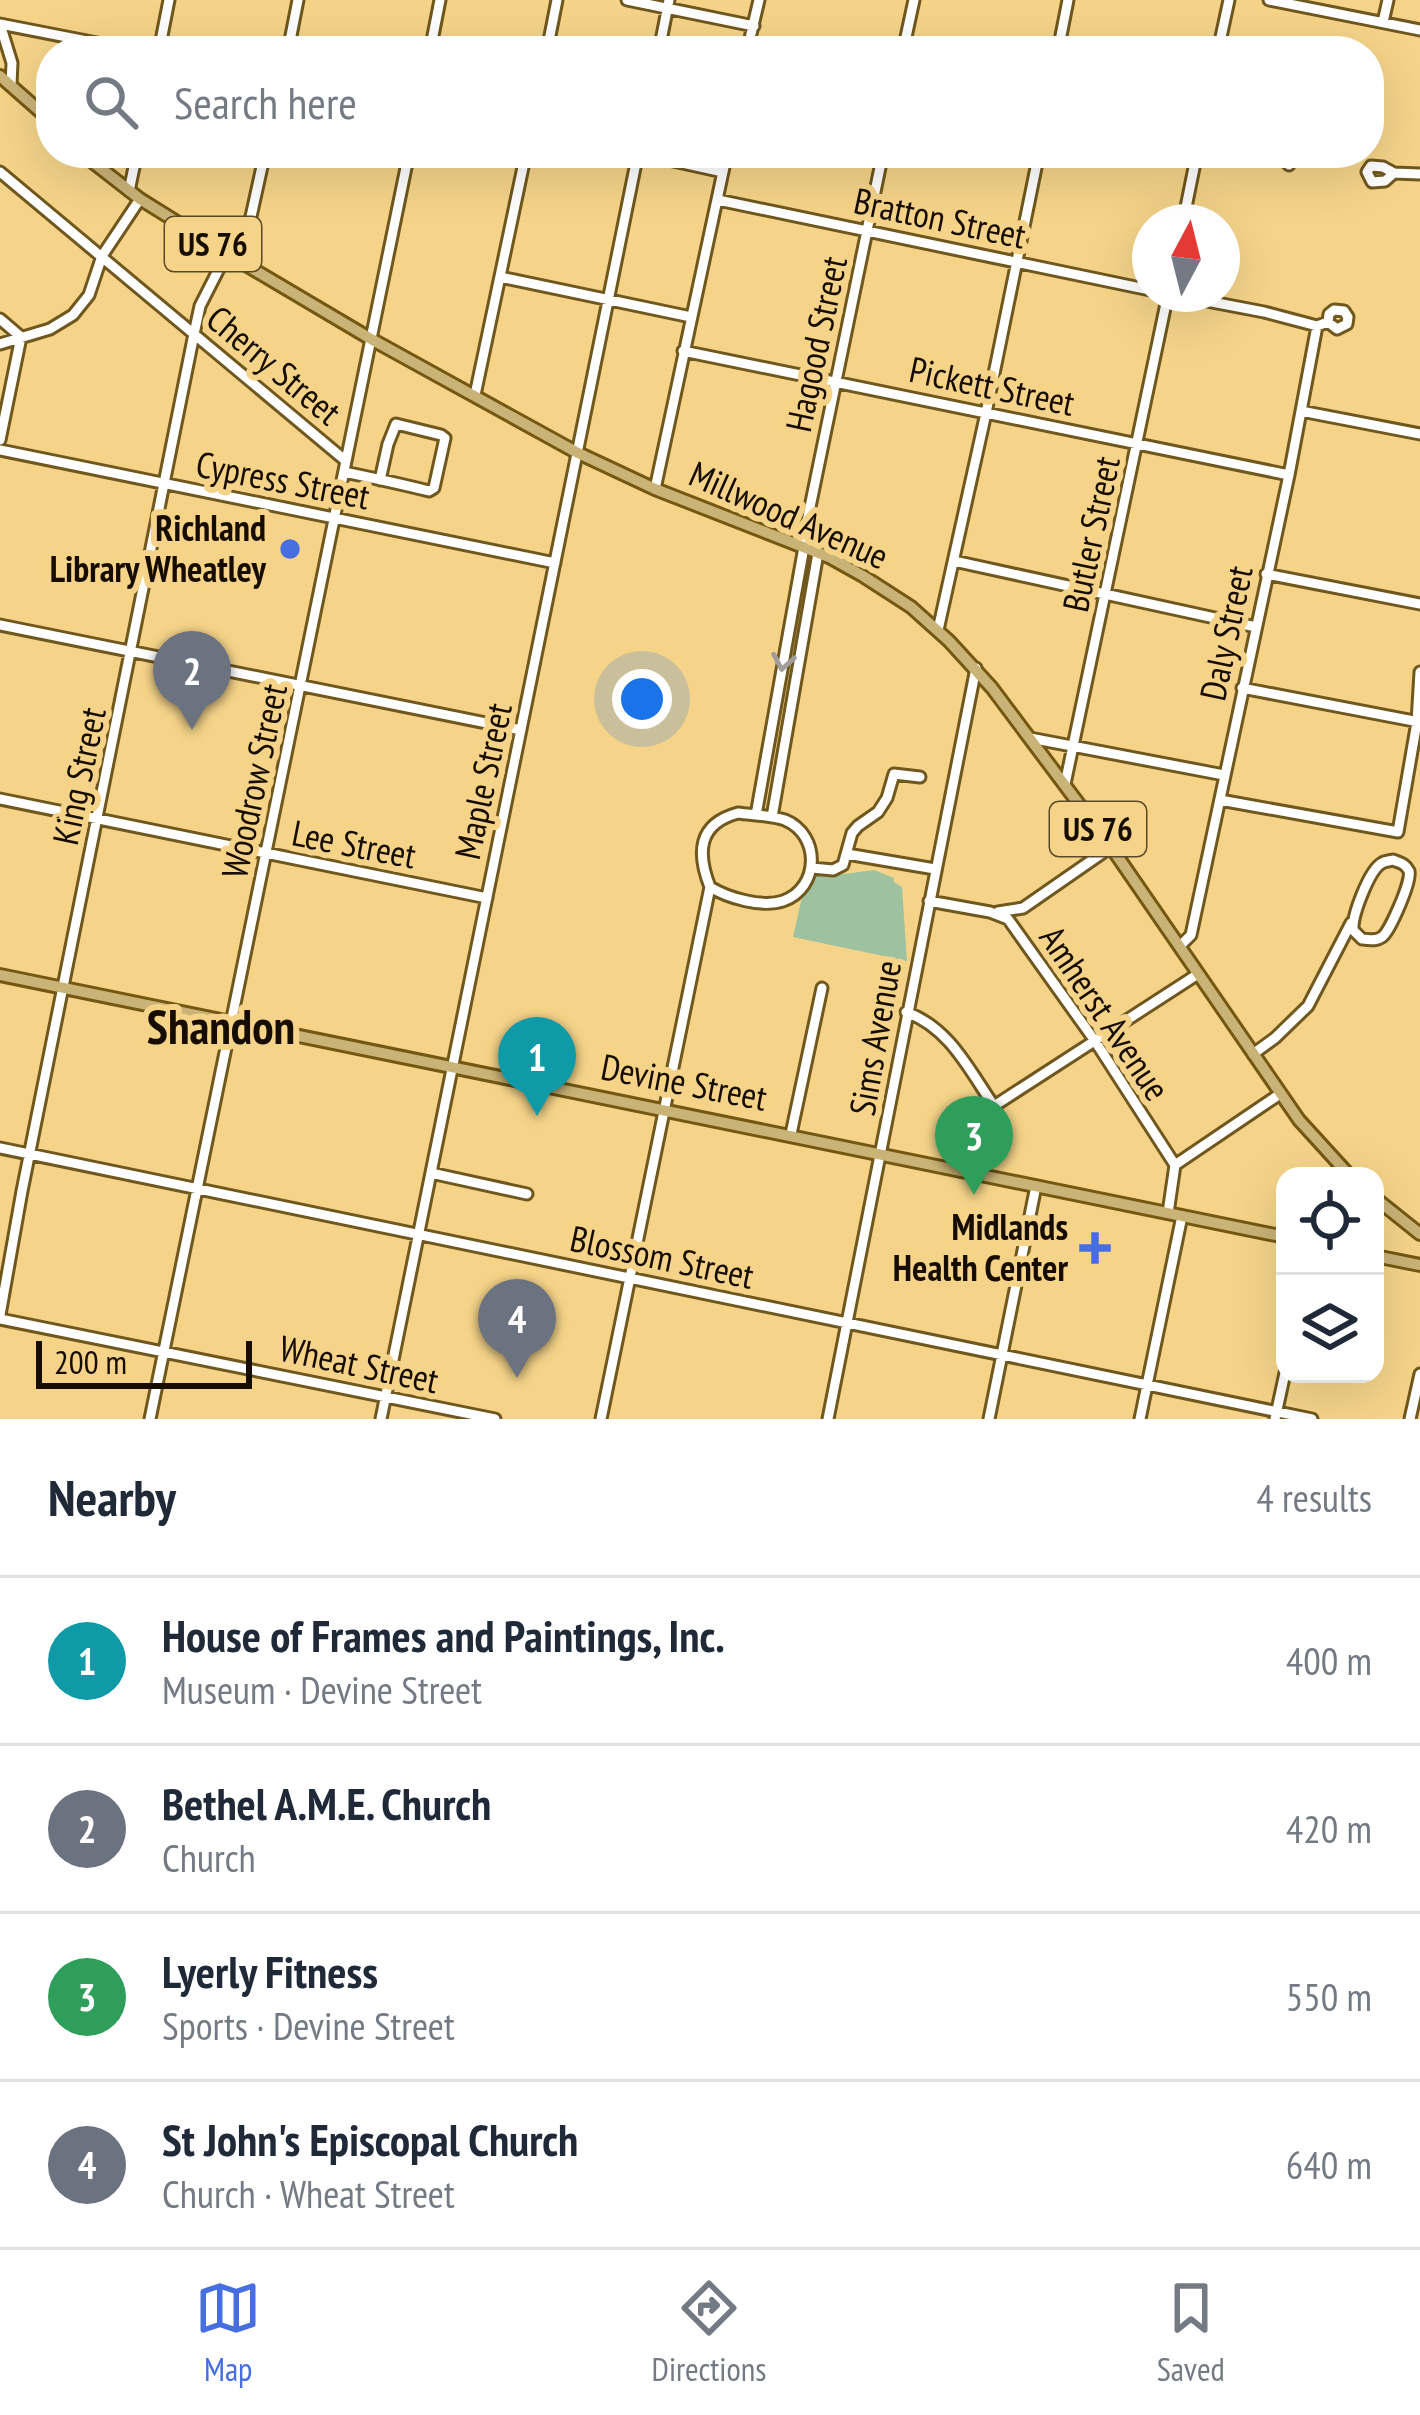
<!DOCTYPE html>
<html lang="en">
<head>
<meta charset="utf-8">
<style>
	body { margin:0; font-family:"PT Sans Narrow",sans-serif; background:#f2f2f3; color:#1f2937 }
	.controls { position:absolute; right:36px; bottom:36px; display:grid; overflow:hidden; border-radius:24px; box-shadow:0 12px 48px #0002 }
	.controls button { width:108px; height:108px; display:grid; place-items:center; padding:0; border:0; border-bottom:3px solid #e0e1e3; background:#fff; color:#1f2937; font:60px sans-serif }
	.compass { position:absolute; left:1132px; top:204px; width:108px; height:108px; border-radius:50%; background:#fff; box-shadow:0 12px 48px #0002; rotate:7deg }
	.scale { position:absolute; left:36px; bottom:30px; width:216px; box-sizing:border-box; padding-left:12px; border:6px solid #160c00; border-top:0; font-size:33px; line-height:42px; white-space:nowrap; color:#160c00; -webkit-text-stroke:9px #f5d489; paint-order:stroke }
	.you { position:absolute; left:642px; top:699px; width:42px; height:42px; margin:-30px; border:9px solid #fff; border-radius:50%; background:#1a73e8; box-shadow:0 0 0 18px #1a73e833 }
	.badge { display:grid; place-items:center; width:78px; height:78px; border-radius:50%; background:#466ee1; color:#fff; font-size:39px; font-weight:700 }
	.pin { position:absolute; translate:-50% -99px; filter:drop-shadow(0 3px 6px #0008) }
	.pin::after { content:''; position:absolute; top:63px; width:42px; height:36px; background:inherit; clip-path:polygon(0 0,100% 0,50% 100%) }
	.list { margin:0; padding:0; list-style:none }
	h2 { display:flex; justify-content:space-between; align-items:center; height:156px; margin:0; padding:0 48px; font-size:51px }
	h2 small { font-size:39px; font-weight:400; color:#747a83 }
	.list li { display:grid; grid-template-columns:78px 1fr auto; gap:36px; align-items:center; box-sizing:border-box; height:168px; padding:0 48px; border-top:3px solid #e0e1e3 }
	.list b { display:block; font-size:45px; white-space:nowrap }
	.list p { margin:0; font-size:39px; white-space:nowrap; color:#747a83 }
	.list em { font-size:39px; font-style:normal; color:#747a83 }
	.icon { flex:none; width:66px; height:66px; fill:none; stroke:currentColor; stroke-width:2; stroke-linecap:round; stroke-linejoin:round }
	.map { position:relative; flex:none; width:1420px; height:1419px; overflow:hidden }
	.search { position:absolute; background:#fff; box-shadow:0 12px 48px #0002; left:36px; right:36px; top:36px; height:132px; display:flex; align-items:center; gap:30px; box-sizing:border-box; padding:0 42px; border-radius:48px; color:#747a83; font-size:45px }
	.sheet { height:828px; background:#fff }
	nav { display:flex; justify-content:space-around; align-items:center; box-sizing:border-box; height:168px; border-top:3px solid #e0e1e3; background:#fff; font-size:33px; color:#747a83 }
	nav a { display:grid; justify-items:center; gap:6px }
	nav .on { color:#466ee1 }
	.map>svg:first-child { display:block }
	.green { fill:#9ec2a0 }
	.lines { fill:none; stroke-linecap:round; stroke-linejoin:round }
	.minor-casing { stroke:#6f571d; stroke-width:15 }
	.major-casing { stroke:#745812; stroke-width:16 }
	.minor { stroke:#fff; stroke-width:9 }
	.major { stroke:#cab376; stroke-width:10 }
	.oneway { stroke:#a29e99 }
	.poi-dot { fill:#466ee1; stroke:#f5d489; stroke-width:4.5 }
	.labels { text-anchor:middle; stroke-width:12; stroke-linejoin:round; paint-order:stroke }
	.shield { fill:#f5d489; stroke:#594829; stroke-width:3 }
	.shield-label { font-size:33px; font-weight:bold; fill:#160c00 }
	.street-label { font-size:36px; fill:#160c00; stroke:#f5d489 }
	.poi-label { font-size:36px; font-weight:bold; fill:#160c00; stroke:#f5d489; text-anchor:end }
	.district-label { font-size:48px; font-weight:bold; fill:#160c00; stroke:#f5d489 }
</style>
</head>
<body>
<div class="map">
<svg width="1420" height="1419" viewBox="0 0 1420 1419">
	<rect width="100%" height="100%" fill="#f5d489"/>
	<path class="green" d="M 874,870 L 894,878 L 894,882 L 902,887 L 907,961 L 793,937 L 802,897 L 818,874 L 829,876 Z"/>
	<g class="lines">
		<g class="minor-casing">
			<path id="minor" d="M 627,0 L 754,26
				M 1269,0 L 1420,30
				M 1383,22 L 1388,0
				M 159,51 L 169,0
				M 288,51 L 298,0
				M 430,51 L 440,0
				M 547,51 L 557,0
				M 659,51 L 669,0
				M 747,51 L 759,0
				M 903,51 L 914,0
				M 1058,51 L 1068,0
				M 1218,51 L 1229,0
				M 11,84 L 12,63 L 0,24 L 138,51
				M 637,153 L 723,172
				M 1250,153 L 1284,160 L 1289,165
				M 0,172 L 346,461
				M 1394,173 L 1385,181 L 1372,182 L 1367,172 L 1371,166 L 1383,167 L 1394,173 L 1420,174
				M 129,191 L 137,153
				M 718,200 L 1150,290
				M 1183,222 L 1197,153
				M 241,262 L 265,153
				M 500,277 L 691,317
				M 1170,294 L 1264,312 L 1317,326 L 1328,322 L 1337,329 L 1347,324 L 1348,317 L 1344,311 L 1334,310 L 1329,314 L 1328,322
				M 0,319 L 21,337 L 0,440
				M 0,344 L 50,329 L 73,315 L 89,295 L 102,256 L 140,199
				M 683,351 L 1289,475
				M 475,395 L 526,153
				M 1301,411 L 1420,434
				M 0,450 L 555,563
				M 344,472 C 373,478 401,484 429,491 L 434,488 L 445,438 L 441,435 L 396,424 L 388,444 L 380,480
				M 655,489 L 727,153
				M 802,546 L 883,153
				M 954,561 L 1256,627
				M 1266,574 L 1420,604
				M 0,625 L 521,730
				M 938,630 L 986,413 L 1039,153
				M 1242,688 L 1419,722
				M 1030,738 L 1224,775
				M 1065,784 L 1168,294
				M 0,799 L 487,898
				M 1220,800 L 1398,832 L 1417,722 L 1420,672
				M 738,813 C 753,815 770,815 785,820 C 821,835 820,888 783,901 C 762,908 728,898 710,887 C 697,854 697,824 738,813 Z
				M 756,815 L 804,547
				M 772,817 L 818,553
				M 847,854 L 935,869
				M 1393,860 C 1400,863 1405,863 1409,871 C 1412,881 1390,931 1382,937 C 1375,942 1369,939 1362,939 L 1353,930 C 1352,916 1369,870 1382,863 C 1385,861 1389,861 1393,860 Z
				M 812,868 L 833,870 L 843,865 L 852,833 L 858,826 L 878,812 L 887,798 L 894,774 L 920,777
				M 929,901 L 990,912 L 1008,919 L 1095,1041 L 1175,1165 L 1168,1213
				M 998,912 L 1023,908 L 1111,847
				M 1180,946 L 1191,935 L 1289,475 L 1317,326
				M 906,1012 C 950,1028 969,1070 994,1106 L 1198,974
				M 1253,1054 L 1275,1038 L 1308,1006 L 1351,923
				M 791,1134 L 822,988
				M 0,1148 L 1312,1419
				M 1175,1165 L 1280,1094
				M 431,1173 L 527,1194
				M 0,1315 L 22,1191 L 194,334 L 200,306 L 227,253
				M 0,1319 L 495,1419
				M 150,1419 L 409,153
				M 381,1419 L 638,153
				M 601,1419 L 710,887
				M 828,1419 L 976,668
				M 989,1419 L 1036,1186
				M 1140,1419 L 1182,1216
				M 1275,1419 L 1285,1373
				M 1410,1419 L 1420,1374"/>
		</g>
		<g class="major-casing">
			<path id="major" d="M 0,76 L 51,121
				M 81,153 L 140,199 L 241,262 L 371,339 L 576,452 L 655,489 L 829,557 L 863,576 L 911,607 L 949,641 L 992,688 L 1111,847 L 1299,1120 L 1350,1176
				M 0,975 L 1285,1237
				M 1375,1198 L 1420,1234
				M 1375,1256 L 1420,1265"/>
		</g>
		<use href="#minor" class="minor"/>
		<use href="#major" class="major"/>
	</g>
	<defs><path id="oneway-chevron" d="M-2-3.5L2.5 0L-2 3.5" fill="none" stroke-width="1.6" stroke-linecap="round" stroke-linejoin="round" transform="scale(3)"/></defs>
	<use class="oneway" href="#oneway-chevron" transform="translate(783 662) rotate(100)"/>
	<g class="poi-dot">
		<circle cx="290" cy="549" r="12"/>
		<path d="M1089 1230h12v12h12v12h-12v12h-12v-12h-12v-12h12z"/>
	</g>
	<g class="labels">
		<g class="shield">
			<rect x="165" y="217" width="96" height="54" rx="9"/>
			<rect x="1050" y="802" width="96" height="54" rx="9"/>
		</g>
		<g class="shield-label">
			<text x="213" y="256">US 76</text>
			<text x="1098" y="841">US 76</text>
		</g>
		<g class="street-label">
			<text transform="translate(940 218) rotate(12)" y="13">Bratton Street</text>
			<text transform="translate(816 344) rotate(-78)" y="13">Hagood Street</text>
			<text transform="translate(274 365) rotate(40)" y="13">Cherry Street</text>
			<text transform="translate(992 386) rotate(12)" y="13">Pickett Street</text>
			<text transform="translate(283 480) rotate(11)" y="13">Cypress Street</text>
			<text transform="translate(789 515) rotate(24)" y="13">Millwood Avenue</text>
			<text transform="translate(1091 534) rotate(-78)" y="13">Butler Street</text>
			<text transform="translate(1226 633) rotate(-78)" y="13">Daly Street</text>
			<text transform="translate(79 776) rotate(-78)" y="13">King Street</text>
			<text transform="translate(254 781) rotate(-78)" y="13">Woodrow Street</text>
			<text transform="translate(483 781) rotate(-78)" y="13">Maple Street</text>
			<text transform="translate(354 844) rotate(11)" y="13">Lee Street</text>
			<text transform="translate(1105 1013) rotate(56)" y="13">Amherst Avenue</text>
			<text transform="translate(875 1038) rotate(-80)" y="13">Sims Avenue</text>
			<text transform="translate(684 1082) rotate(11)" y="13">Devine Street</text>
			<text transform="translate(662 1257) rotate(12)" y="13">Blossom Street</text>
			<text transform="translate(359 1364) rotate(12)" y="13">Wheat Street</text>
		</g>
		<g class="poi-label">
			<text x="266" y="541">Richland<tspan x="266" dy="41">Library Wheatley</tspan></text>
			<text x="1068" y="1240">Midlands<tspan x="1068" dy="41">Health Center</tspan></text>
		</g>
		<g class="district-label">
			<text x="221" y="1044">Shandon</text>
		</g>
	</g>
</svg>
<div class="controls">
<button><svg class="icon" aria-label="locate" viewBox="0 0 24 24"><circle cx="12" cy="12" r="6"/><path d="M12 2v4M12 18v4M2 12h4M18 12h4"/></svg></button>
<button><svg class="icon" aria-label="layers" viewBox="0 0 24 24"><path d="M12 4l9 5-9 5-9-5zM3 14l9 5 9-5"/></svg></button>
</div>
<svg class="compass" viewBox="-18 -18 36 36"><path d="M0-13l5 13h-10z" fill="#e53935"/><path d="M0 13l5-13h-10z" fill="#747a83"/></svg>
<div class="scale">200 m</div>
<div class="you"></div>
<div class="pin badge" style="left:537px;top:1116px;background:#0f9aa8">1</div>
<div class="pin badge" style="left:192px;top:730px;background:#6b7280">2</div>
<div class="pin badge" style="left:974px;top:1195px;background:#2e9e5b">3</div>
<div class="pin badge" style="left:517px;top:1378px;background:#6b7280">4</div>
<div class="search"><svg class="icon" aria-label="search" viewBox="0 0 24 24"><circle cx="10" cy="10" r="6"/><path d="M15 15l6 6"/></svg>Search here</div>
</div>
<section class="sheet">
<h2>Nearby<small>4 results</small></h2>
<ul class="list">
<li><span class="badge" style="background:#0f9aa8">1</span><div><b>House of Frames and Paintings, Inc.</b><p>Museum · Devine Street</p></div><em>400 m</em></li>
<li><span class="badge" style="background:#6b7280">2</span><div><b>Bethel A.M.E. Church</b><p>Church</p></div><em>420 m</em></li>
<li><span class="badge" style="background:#2e9e5b">3</span><div><b>Lyerly Fitness</b><p>Sports · Devine Street</p></div><em>550 m</em></li>
<li><span class="badge" style="background:#6b7280">4</span><div><b>St John's Episcopal Church</b><p>Church · Wheat Street</p></div><em>640 m</em></li>
</ul>
</section>
<nav>
<a class="on"><svg class="icon" aria-label="map" viewBox="0 0 24 24"><path d="M3 6l6-2 6 2 6-2v14l-6 2-6-2-6 2zM9 4v14M15 6v14"/></svg>Map</a>
<a><svg class="icon" aria-label="directions" viewBox="0 0 24 24"><path d="M12 3l9 9-9 9-9-9zM9 14v-3h6M13 9l2 2-2 2"/></svg>Directions</a>
<a><svg class="icon" aria-label="saved" viewBox="0 0 24 24"><path d="M7 4h10v16l-5-4-5 4z"/></svg>Saved</a>
</nav>
</body>
</html>
